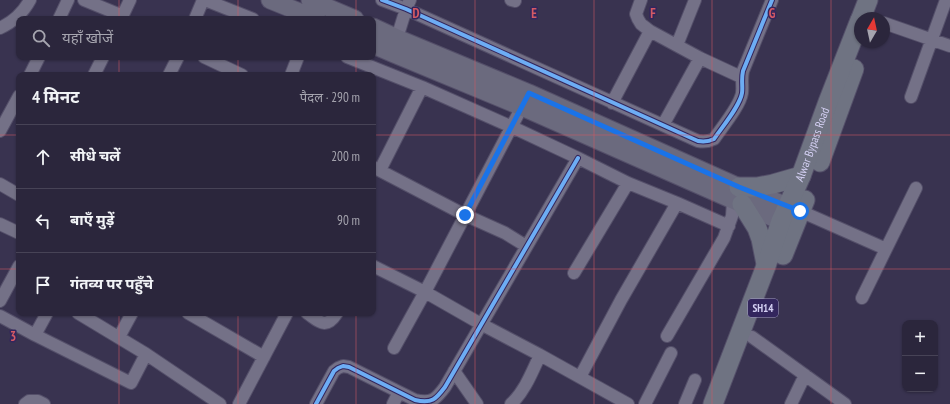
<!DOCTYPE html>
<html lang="hi">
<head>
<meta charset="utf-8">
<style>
	body { margin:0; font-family:"PT Sans Narrow","Noto Sans Devanagari",sans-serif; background:#332e43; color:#f1f3f6 }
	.controls { position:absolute; right:12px; bottom:12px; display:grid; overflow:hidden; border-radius:8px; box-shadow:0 1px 3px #0004 }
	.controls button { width:36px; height:36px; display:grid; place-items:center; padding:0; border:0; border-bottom:1px solid #474356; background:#2b263c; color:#f1f3f6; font:20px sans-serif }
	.compass { position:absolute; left:854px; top:12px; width:36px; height:36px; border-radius:50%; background:#2b263c; box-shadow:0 1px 3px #0004; rotate:9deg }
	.stop { position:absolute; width:12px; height:12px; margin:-9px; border:3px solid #1a73e8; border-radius:50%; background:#fff }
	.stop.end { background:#1a73e8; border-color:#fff; box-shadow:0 1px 4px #0008 }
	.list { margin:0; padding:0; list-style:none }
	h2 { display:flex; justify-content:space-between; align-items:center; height:52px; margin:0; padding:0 16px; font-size:17px }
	h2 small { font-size:13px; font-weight:400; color:#a6a5af }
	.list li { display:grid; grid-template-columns:26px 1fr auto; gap:12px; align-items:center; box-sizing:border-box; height:64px; padding:0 16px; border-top:1px solid #474356 }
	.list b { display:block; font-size:15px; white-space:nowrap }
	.list em { font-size:13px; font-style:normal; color:#a6a5af }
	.icon { flex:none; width:22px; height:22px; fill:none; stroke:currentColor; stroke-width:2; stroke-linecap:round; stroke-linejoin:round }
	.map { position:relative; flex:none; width:950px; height:404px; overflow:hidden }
	.search { position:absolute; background:#2b263c; box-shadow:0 1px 3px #0004; left:16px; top:16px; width:360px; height:44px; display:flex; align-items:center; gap:10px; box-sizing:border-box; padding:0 14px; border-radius:8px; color:#a6a5af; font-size:15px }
	.panel { position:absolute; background:#2b263c; box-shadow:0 1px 3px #0004; left:16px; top:72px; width:360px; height:244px; border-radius:8px }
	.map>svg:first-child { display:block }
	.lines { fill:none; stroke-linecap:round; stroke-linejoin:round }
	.minor-casing { stroke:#544f69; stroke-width:14 }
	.secondary-casing { stroke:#544f69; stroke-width:19 }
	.primary-casing { stroke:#544f69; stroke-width:21 }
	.minor { stroke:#747187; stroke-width:12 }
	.secondary { stroke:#6b6a7e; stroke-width:17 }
	.primary { stroke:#6f7382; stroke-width:19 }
	.cycleway-casing { stroke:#33265d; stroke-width:6 }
	.cycleway { stroke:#6dadf4; stroke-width:4 }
	.route { stroke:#1a73e8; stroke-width:5 }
	.grid { fill:none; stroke:#d55a65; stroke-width:1; stroke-opacity:0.55 }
	.labels { text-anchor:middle; stroke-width:3; stroke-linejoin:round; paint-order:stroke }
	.shield { fill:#33265d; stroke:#a39cc5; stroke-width:1 }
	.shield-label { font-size:11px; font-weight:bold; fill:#d3cff2 }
	.street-label { font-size:12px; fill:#d3cff2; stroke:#33265d }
	.grid-label { font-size:13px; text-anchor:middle; font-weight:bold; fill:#d55a65; stroke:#33265d; stroke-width:3; stroke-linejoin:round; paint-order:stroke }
</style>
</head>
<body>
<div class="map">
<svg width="950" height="404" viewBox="0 0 950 404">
	<rect width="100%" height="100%" fill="#393350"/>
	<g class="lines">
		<g class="minor-casing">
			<path id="minor" d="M 84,0 L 123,16
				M 205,0 L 253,19
				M 382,0 L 406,9 L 698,141 C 704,142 708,142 714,139 C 722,127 740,106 742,93 C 743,86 741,80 743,71 L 772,0
				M 511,0 L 515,1
				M 641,0 L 636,14 L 638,19 L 641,24 L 650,31 L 700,58 L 741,77
				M 59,19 L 68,0
				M 121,19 L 130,0
				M 195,19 L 203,0
				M 884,23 L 950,46
				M 0,28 C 13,22 23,13 30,0
				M 397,38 L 406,9 L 410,0
				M 677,45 L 695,0
				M 204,57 L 242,75
				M 347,57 L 422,87 L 512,127 L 578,158 L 628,183 L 677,203 L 729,226
				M 30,75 L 39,57
				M 94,75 L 103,57
				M 169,75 L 178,57
				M 291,75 L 298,57
				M 911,97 L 946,0
				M 612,103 L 650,31
				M 663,125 L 700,58
				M 0,131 L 19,96
				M 373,167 L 465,215 L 505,233 L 526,246
				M 380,170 L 422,87
				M 0,184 L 19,195
				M 800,211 L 886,249
				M 0,224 L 19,233
				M 373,266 L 425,292 L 481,324 L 540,355 L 628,404
				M 574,273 L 628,183
				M 862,298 L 916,188
				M 0,301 L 19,266
				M 78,313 L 146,354 L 220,404
				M 188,313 L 264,357
				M 307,313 C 320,322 326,330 337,313
				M 0,316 L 35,335 L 131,383 L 146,354
				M 35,335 L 47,313
				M 667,336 L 724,238 L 732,216 L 733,201
				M 119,337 L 132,313
				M 752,337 L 845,404
				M 394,348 L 425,292 L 525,101
				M 454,371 L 477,404
				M 580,377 L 621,300 L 677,203
				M 25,404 L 29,401 L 38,401 L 44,404
				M 239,404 L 287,313
				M 316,404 L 334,371 L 338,368 L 343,366 L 349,367 L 415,400 C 432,404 436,399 445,387 L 578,158
				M 393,404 L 399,392
				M 511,404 C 525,391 532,372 540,355
				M 645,404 L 671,353
				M 685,404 L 695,380
				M 791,404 L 805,375"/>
		</g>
		<g class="secondary-casing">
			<path id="secondary" d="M 270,0 L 317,19
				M 310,0 L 355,19
				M 373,27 L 397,38 L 529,93 L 739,187 L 800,211
				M 373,45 L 394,54 L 522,107 L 794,227"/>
		</g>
		<g class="primary-casing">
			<g id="primary">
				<path d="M 861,18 L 868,0"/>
				<path d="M 820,162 L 854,69"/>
				<path d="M 739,187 L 757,187 L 773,184 L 801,176"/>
				<path d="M 742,204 L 757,228 L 761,239 L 766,264"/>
				<path d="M 783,255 L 805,200"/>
				<path id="s1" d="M 713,404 L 766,266 L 781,221 L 801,176 L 828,102 L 860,20"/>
			</g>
		</g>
		<use href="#minor" class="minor"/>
		<use href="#secondary" class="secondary"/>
		<use href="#primary" class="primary"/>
		<g class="cycleway-casing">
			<path id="cycleway" d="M 382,0 L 406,9 L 698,141 C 704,142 708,142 714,139 C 722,127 740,106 742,93 C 743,86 741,80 743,71 L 772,0
				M 316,404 L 334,371 L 338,368 L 343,366 L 349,367 L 415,400 C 432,404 436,399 445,387 L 578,158"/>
		</g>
		<use href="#cycleway" class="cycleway"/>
	</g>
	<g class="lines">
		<path class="route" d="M 465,215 L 529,93 L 739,187 L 800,211"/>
	</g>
	<path class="grid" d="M 119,0 L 119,19M 238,0 L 238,19M 356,0 L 356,19M 475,0 L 475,404M 594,0 L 594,404M 712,0 L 712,404M 831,0 L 831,404M 119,57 L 119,75M 238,57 L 238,75M 356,57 L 356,75M 0,135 L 19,135M 373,135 L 950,135M 0,269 L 19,269M 373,269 L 950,269M 119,313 L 119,404M 238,313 L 238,404M 356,313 L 356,404"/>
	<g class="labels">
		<rect class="shield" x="748" y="299" width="30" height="18" rx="3"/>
		<g class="shield-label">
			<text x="763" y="312">SH14</text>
		</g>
		<g class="street-label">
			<text dy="4" stroke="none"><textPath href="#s1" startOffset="278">Alwar Bypass Road</textPath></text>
		</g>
	</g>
	<g class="grid-label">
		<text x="416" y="18">D</text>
		<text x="534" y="18">E</text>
		<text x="653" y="18">F</text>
		<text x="772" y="18">G</text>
		<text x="13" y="341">3</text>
	</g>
</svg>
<div class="controls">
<button>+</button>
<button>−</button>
</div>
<svg class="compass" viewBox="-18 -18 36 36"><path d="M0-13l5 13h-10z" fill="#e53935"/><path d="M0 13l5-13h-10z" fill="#a6a5af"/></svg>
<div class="stop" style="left:800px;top:211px"></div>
<div class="stop end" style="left:465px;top:215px"></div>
<div class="search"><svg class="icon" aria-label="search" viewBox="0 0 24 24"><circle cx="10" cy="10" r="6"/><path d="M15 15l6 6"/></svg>यहाँ खोजें</div>
<section class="panel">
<h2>4 मिनट<small>पैदल · 290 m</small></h2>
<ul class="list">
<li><svg class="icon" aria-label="ahead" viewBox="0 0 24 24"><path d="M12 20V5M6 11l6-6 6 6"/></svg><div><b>सीधे चलें</b></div><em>200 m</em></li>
<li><svg class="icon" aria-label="left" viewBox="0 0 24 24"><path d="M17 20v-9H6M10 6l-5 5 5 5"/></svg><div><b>बाएँ मुड़ें</b></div><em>90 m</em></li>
<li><svg class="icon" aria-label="arrive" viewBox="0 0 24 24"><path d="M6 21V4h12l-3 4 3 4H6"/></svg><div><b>गंतव्य पर पहुँचे</b></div></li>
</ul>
</section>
</div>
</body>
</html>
